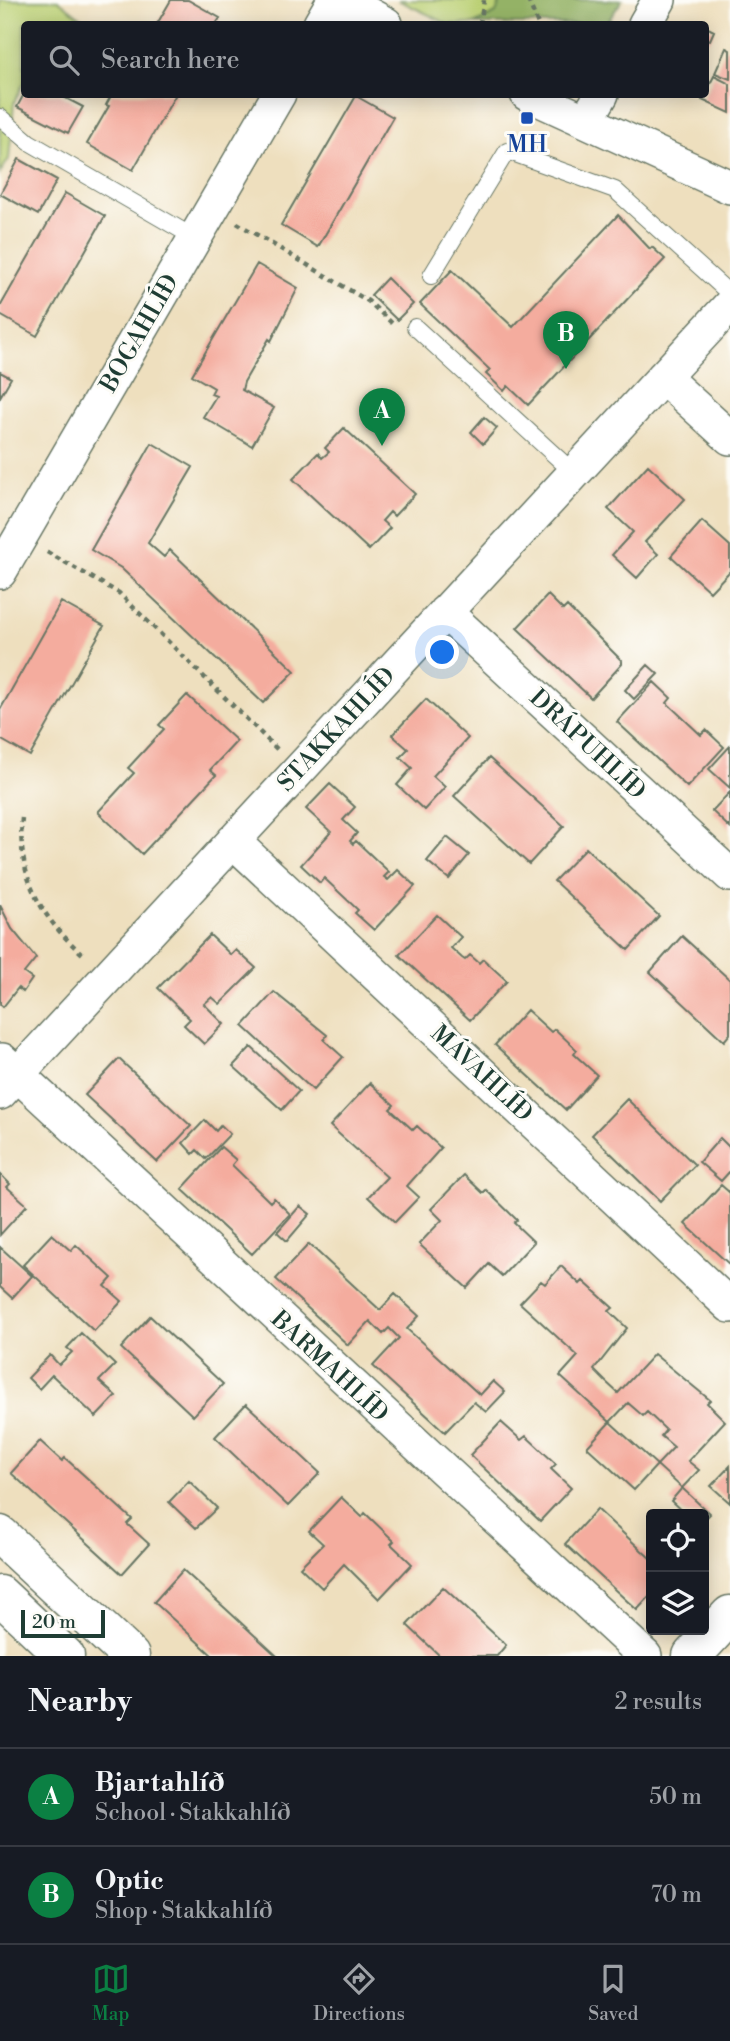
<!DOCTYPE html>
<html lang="en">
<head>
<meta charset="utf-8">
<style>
	body { margin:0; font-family:"Libre Bodoni",serif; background:#20242c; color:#f1f3f6 }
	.controls { position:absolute; right:21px; bottom:21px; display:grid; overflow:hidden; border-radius:7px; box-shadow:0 4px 18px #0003 }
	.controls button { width:63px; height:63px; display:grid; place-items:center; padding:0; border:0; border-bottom:2px solid #363941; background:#171b24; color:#f1f3f6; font:35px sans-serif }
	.scale { position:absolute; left:21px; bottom:18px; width:84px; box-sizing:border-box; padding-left:7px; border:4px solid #1f3d34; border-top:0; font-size:19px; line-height:24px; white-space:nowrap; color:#1f3d34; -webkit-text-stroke:5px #fdfcf7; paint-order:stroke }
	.you { position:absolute; left:443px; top:653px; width:24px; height:24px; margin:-18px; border:5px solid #fff; border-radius:50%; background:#1a73e8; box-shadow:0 0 0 10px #1a73e833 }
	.badge { display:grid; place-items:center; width:46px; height:46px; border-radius:50%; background:#0b8043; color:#fff; font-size:23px; font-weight:700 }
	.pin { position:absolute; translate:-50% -58px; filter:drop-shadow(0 2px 4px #0008) }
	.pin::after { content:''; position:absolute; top:37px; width:24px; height:21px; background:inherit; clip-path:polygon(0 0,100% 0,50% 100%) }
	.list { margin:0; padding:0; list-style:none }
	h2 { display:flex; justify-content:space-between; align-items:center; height:91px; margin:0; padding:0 28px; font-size:30px }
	h2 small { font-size:23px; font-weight:400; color:#9ea1a6 }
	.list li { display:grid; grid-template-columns:46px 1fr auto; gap:21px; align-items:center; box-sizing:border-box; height:98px; padding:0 28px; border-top:2px solid #363941 }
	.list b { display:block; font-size:26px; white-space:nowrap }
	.list p { margin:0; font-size:23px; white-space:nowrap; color:#9ea1a6 }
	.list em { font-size:23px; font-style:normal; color:#9ea1a6 }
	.icon { flex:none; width:38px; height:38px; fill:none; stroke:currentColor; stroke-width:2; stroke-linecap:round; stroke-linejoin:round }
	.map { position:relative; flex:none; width:730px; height:1656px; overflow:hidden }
	.search { position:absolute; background:#171b24; box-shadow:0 4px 18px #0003; left:21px; right:21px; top:21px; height:77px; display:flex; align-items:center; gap:18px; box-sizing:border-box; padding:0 24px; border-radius:7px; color:#9ea1a6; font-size:26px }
	.sheet { height:287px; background:#171b24 }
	nav { display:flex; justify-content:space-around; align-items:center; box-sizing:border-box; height:98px; border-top:2px solid #363941; background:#171b24; font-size:19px; color:#9ea1a6 }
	nav a { display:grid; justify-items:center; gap:4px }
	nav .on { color:#0b8043 }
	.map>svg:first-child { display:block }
	.green { fill:#bbd075; stroke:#6d8654; stroke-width:2 }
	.forest { fill:#94b266; stroke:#5a784d; stroke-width:2 }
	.building { fill:#f4ac9e }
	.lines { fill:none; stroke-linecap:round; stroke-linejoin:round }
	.lane-casing { stroke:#677664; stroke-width:18 }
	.street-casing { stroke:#677664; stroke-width:36 }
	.secondary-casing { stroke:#677664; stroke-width:41 }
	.highway-casing { stroke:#677664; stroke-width:41 }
	.path { stroke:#677664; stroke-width:4.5; stroke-dasharray:5 5; stroke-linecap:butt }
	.lane { stroke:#fff; stroke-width:16 }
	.street { stroke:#fff; stroke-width:33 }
	.secondary { stroke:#fff; stroke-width:38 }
	.highway { stroke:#fff; stroke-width:38 }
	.transit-dot { fill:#1a4fb4; stroke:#fdfcf7; stroke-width:2.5 }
	.labels { text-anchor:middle; stroke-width:6; stroke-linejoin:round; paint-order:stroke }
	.transit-label { font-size:24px; fill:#164399; stroke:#fdfcf7 }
	.street-label { font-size:24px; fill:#1f3d34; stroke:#fdfcf7 }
</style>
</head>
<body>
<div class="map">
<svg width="730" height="1656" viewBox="0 0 730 1656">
	<rect width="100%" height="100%" fill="#fdfcf7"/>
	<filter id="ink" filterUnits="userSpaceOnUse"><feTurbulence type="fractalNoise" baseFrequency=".0143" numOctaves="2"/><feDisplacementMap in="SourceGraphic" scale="14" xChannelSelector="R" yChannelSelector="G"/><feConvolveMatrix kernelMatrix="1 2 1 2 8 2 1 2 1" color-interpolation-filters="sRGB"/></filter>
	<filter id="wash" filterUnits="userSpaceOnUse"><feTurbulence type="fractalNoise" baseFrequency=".00686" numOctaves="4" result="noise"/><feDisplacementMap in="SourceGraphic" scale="28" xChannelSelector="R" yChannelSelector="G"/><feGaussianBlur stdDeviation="1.57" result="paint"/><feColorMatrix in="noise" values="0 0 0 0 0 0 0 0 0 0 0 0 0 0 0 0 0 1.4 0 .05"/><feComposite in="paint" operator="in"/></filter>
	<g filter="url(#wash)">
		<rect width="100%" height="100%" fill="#eedfbe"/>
		<path class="green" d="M 0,0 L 58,0 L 89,24 L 24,24 L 24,82 L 14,103 L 9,159 L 0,173 Z
			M 398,0 L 622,0 L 606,24 L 448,24 Z"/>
		<path class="forest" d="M 501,0 L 622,0 L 606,24 L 474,24 L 496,13 Z"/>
		<g id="blocks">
			<path class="building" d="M 171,0 L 188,0 L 220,18 L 216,24 L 157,24 Z
				M 706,27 L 714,31 L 710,40 L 706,39 Z
				M 726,48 L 730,50 L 730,79 L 715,73 Z
				M 714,76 L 730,84 L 730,113 L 702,100 Z
				M 24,94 L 58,94 L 83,107 L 68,133 L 17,107 Z
				M 112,94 L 176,94 L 133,170 L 87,144 L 109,106 L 106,105 Z
				M 356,96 L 393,117 L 318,247 L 281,225 Z
				M 19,159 L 57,180 L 38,215 L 0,194 Z
				M 65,193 L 105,216 L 37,336 L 0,315 L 0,307 Z
				M 618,215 L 650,249 L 652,247 L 665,259 L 528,405 L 508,386 L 504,391 L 486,374 L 490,370 L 420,304 L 452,270 L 513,327 Z
				M 257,264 L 298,288 L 271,341 L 269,339 L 244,382 L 242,390 L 274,408 L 252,446 L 203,417 L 216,396 L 211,394 L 214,388 L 192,375 Z
				M 387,278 L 413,304 L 397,320 L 371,295 Z
				M 0,372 L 11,378 L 0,397 Z
				M 484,417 L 497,428 L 483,444 L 471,432 Z
				M 344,428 L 415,494 L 394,516 L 390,512 L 382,521 L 390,528 L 369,550 L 293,479 L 318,453 L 322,458 L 329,452 L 325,448 Z
				M 152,443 L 193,467 L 148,543 L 164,557 L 170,550 L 295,671 L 263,703 L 121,568 L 91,550 Z
				M 648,465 L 685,499 L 645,542 L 658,554 L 637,578 L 612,555 L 633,532 L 608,509 Z
				M 702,521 L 730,546 L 730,571 L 710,592 L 671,556 Z
				M 548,595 L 563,610 L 567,606 L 622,661 L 622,664 L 591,698 L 517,628 Z
				M 61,602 L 104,626 L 30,756 L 0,739 L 0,710 Z
				M 648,665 L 658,674 L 634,699 L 625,690 Z
				M 654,682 L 671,698 L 667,703 L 701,735 L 706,730 L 724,747 L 687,787 L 617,722 Z
				M 187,695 L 237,741 L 210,770 L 216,775 L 142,854 L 98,812 L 134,773 L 128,768 L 164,729 L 159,725 Z
				M 426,699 L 468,738 L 433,776 L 445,787 L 424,810 L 397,785 L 412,768 L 400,757 L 408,749 L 392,735 Z
				M 730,746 L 730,788 L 709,769 Z
				M 489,758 L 564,826 L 529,864 L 454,796 Z
				M 330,784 L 355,807 L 343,820 L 357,833 L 350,841 L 353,844 L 356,841 L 389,872 L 384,877 L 388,880 L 398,870 L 415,886 L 374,930 L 355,913 L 358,910 L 324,878 L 320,883 L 301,865 L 331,832 L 306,809 Z
				M 730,792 L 730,828 L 712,811 Z
				M 447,837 L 469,855 L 449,879 L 427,861 Z
				M 586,848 L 659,916 L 628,950 L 554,881 Z
				M 0,905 L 12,929 L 36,958 L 24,973 L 32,979 L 23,992 L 18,988 L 3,1007 L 0,1004 Z
				M 437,915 L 461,937 L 451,948 L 462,958 L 465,960 L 470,955 L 479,963 L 483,959 L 507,981 L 470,1020 L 399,955 Z
				M 210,935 L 231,955 L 236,950 L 256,968 L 220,1004 L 212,997 L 204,1004 L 224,1024 L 204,1044 L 184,1025 L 190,1019 L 158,988 Z
				M 682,936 L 730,980 L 730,1034 L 724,1041 L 650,972 Z
				M 274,992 L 327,1035 L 324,1040 L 343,1057 L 313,1090 L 243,1026 Z
				M 527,1010 L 551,1032 L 555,1029 L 577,1050 L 574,1054 L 597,1075 L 566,1110 L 495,1045 Z
				M 251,1047 L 299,1091 L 282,1110 L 233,1066 Z
				M 119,1059 L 191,1126 L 157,1162 L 85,1095 Z
				M 370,1083 L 394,1105 L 390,1109 L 413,1130 L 417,1126 L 441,1148 L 407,1186 L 419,1197 L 395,1222 L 368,1197 L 387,1177 L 330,1126 Z
				M 627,1099 L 695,1165 L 660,1201 L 592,1135 Z
				M 205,1120 L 216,1131 L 221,1125 L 230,1134 L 206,1159 L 197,1150 L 193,1154 L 183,1143 Z
				M 720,1138 L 730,1148 L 730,1171 L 721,1181 L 699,1162 Z
				M 221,1147 L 236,1160 L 232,1165 L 270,1202 L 274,1198 L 290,1214 L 252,1254 L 182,1189 Z
				M 0,1174 L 10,1184 L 7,1187 L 27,1205 L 0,1235 Z
				M 464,1175 L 483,1193 L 486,1190 L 517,1220 L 514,1223 L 534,1242 L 502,1276 L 489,1264 L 467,1288 L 419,1244 L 442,1220 L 431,1209 Z
				M 721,1185 L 730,1193 L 730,1265 L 685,1224 Z
				M 300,1206 L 310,1214 L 287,1241 L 277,1232 Z
				M 52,1234 L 71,1251 L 76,1245 L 112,1278 L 105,1286 L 122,1301 L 94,1331 L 23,1265 Z
				M 309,1244 L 380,1310 L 395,1294 L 419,1316 L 407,1329 L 480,1395 L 493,1381 L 505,1392 L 486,1412 L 474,1402 L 445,1432 L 373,1366 L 399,1338 L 389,1328 L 383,1334 L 370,1321 L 348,1345 L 276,1279 Z
				M 0,1247 L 32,1276 L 12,1298 L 0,1287 Z
				M 561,1266 L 580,1284 L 583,1281 L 613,1308 L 609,1311 L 627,1328 L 594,1370 L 605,1381 L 618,1393 L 654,1354 L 710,1400 L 707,1403 L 725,1421 L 688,1461 L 699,1470 L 682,1488 L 710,1514 L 704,1520 L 704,1514 L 685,1514 L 671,1501 L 682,1488 L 657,1465 L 674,1447 L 661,1436 L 666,1430 L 647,1412 L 643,1416 L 628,1403 L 610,1422 L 560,1376 L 578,1356 L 520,1303 L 541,1281 L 545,1284 Z
				M 150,1316 L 223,1384 L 193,1416 L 121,1348 Z
				M 81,1333 L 115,1365 L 99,1381 L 116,1396 L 96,1417 L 52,1375 L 39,1389 L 28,1378 L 50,1355 L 59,1365 L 72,1352 L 67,1348 Z
				M 246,1404 L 320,1473 L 288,1506 L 215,1437 Z
				M 501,1422 L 521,1440 L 526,1436 L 556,1464 L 551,1469 L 571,1488 L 540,1521 L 470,1455 Z
				M 610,1422 L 657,1465 L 634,1490 L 587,1447 Z
				M 40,1441 L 62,1461 L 65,1458 L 132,1519 L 127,1524 L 149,1544 L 122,1574 L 11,1473 Z
				M 730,1466 L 730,1503 L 711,1486 Z
				M 189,1481 L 217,1508 L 196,1528 L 169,1502 Z
				M 341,1497 L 362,1517 L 365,1513 L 394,1541 L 391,1544 L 412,1564 L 379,1599 L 344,1564 L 322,1588 L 300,1567 L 323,1544 L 309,1531 Z
				M 597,1509 L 651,1559 L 651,1595 L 637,1610 L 565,1544 Z
				M 183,1570 L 226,1609 L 277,1656 L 213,1656 L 154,1602 Z
				M 443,1587 L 506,1645 L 497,1656 L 440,1656 L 407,1625 Z"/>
		</g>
	</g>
	<g filter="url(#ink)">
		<use href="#blocks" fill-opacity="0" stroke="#677664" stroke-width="2"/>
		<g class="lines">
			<g class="lane-casing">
				<path id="lane" d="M 0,117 L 29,142 L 195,238
					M 431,276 L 507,151 L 615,190 L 730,294
					M 415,327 L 574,473"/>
			</g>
			<g class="street-casing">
				<path id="street" d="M 343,0 L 386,24
					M 320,24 L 334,0
					M 645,24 L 659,0
					M 527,94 L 730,187
					M 586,121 L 602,94
					M 663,377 L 730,438
					M 0,572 L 279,94
					M 445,612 L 730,875
					M 233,841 L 730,1306
					M 2,1060 L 645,1656
					M 0,1093 L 730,305"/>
			</g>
			<g class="secondary-casing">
				<path id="secondary" d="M 692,1656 L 730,1615"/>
			</g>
			<g class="highway-casing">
				<path id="highway" d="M 0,1535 L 130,1656
					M 0,1595 L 65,1656"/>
			</g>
			<path class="path" d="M 528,0 L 538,24
				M 480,24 L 484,0
				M 237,223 L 368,301 L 394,325
				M 47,552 L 119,593 L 278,750
				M 22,818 C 17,877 41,919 86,957"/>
			<use href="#lane" class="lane"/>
			<use href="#street" class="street"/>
			<use href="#secondary" class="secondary"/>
			<use href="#highway" class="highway"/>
		</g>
	</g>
	<rect class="transit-dot" x="520" y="111" width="14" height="14" rx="3.5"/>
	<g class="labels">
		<g class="transit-label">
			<text x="527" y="152">MH</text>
		</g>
		<g class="street-label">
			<text transform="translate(139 333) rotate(-60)" y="8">BOGAHLÍÐ</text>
			<text transform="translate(336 729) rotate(-47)" y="8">STAKKAHLÍÐ</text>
			<text transform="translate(588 744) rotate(43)" y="8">DRÁPUHLÍÐ</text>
			<text transform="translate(482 1073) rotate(43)" y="8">MÁVAHLÍÐ</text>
			<text transform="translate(330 1366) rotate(43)" y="8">BARMAHLÍÐ</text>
		</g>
	</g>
</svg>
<div class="controls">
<button><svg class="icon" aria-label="locate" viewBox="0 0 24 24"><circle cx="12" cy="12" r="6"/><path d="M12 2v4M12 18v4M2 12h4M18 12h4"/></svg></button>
<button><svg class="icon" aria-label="layers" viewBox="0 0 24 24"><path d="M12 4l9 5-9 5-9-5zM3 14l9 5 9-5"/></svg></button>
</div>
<div class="scale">20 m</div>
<div class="you"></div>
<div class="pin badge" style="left:382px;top:446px">A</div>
<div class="pin badge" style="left:566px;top:369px">B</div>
<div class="search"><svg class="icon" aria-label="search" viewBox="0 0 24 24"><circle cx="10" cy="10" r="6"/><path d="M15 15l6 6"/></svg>Search here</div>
</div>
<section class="sheet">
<h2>Nearby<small>2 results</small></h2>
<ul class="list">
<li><span class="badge">A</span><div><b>Bjartahlíð</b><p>School · Stakkahlíð</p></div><em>50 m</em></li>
<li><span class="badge">B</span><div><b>Optic</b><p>Shop · Stakkahlíð</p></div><em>70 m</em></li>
</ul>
</section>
<nav>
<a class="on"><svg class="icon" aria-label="map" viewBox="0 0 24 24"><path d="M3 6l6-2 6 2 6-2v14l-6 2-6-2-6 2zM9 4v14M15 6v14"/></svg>Map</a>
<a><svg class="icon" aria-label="directions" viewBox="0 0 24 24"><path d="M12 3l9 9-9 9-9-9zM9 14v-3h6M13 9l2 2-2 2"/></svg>Directions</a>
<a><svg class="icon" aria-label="saved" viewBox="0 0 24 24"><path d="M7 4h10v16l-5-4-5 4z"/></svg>Saved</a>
</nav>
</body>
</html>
